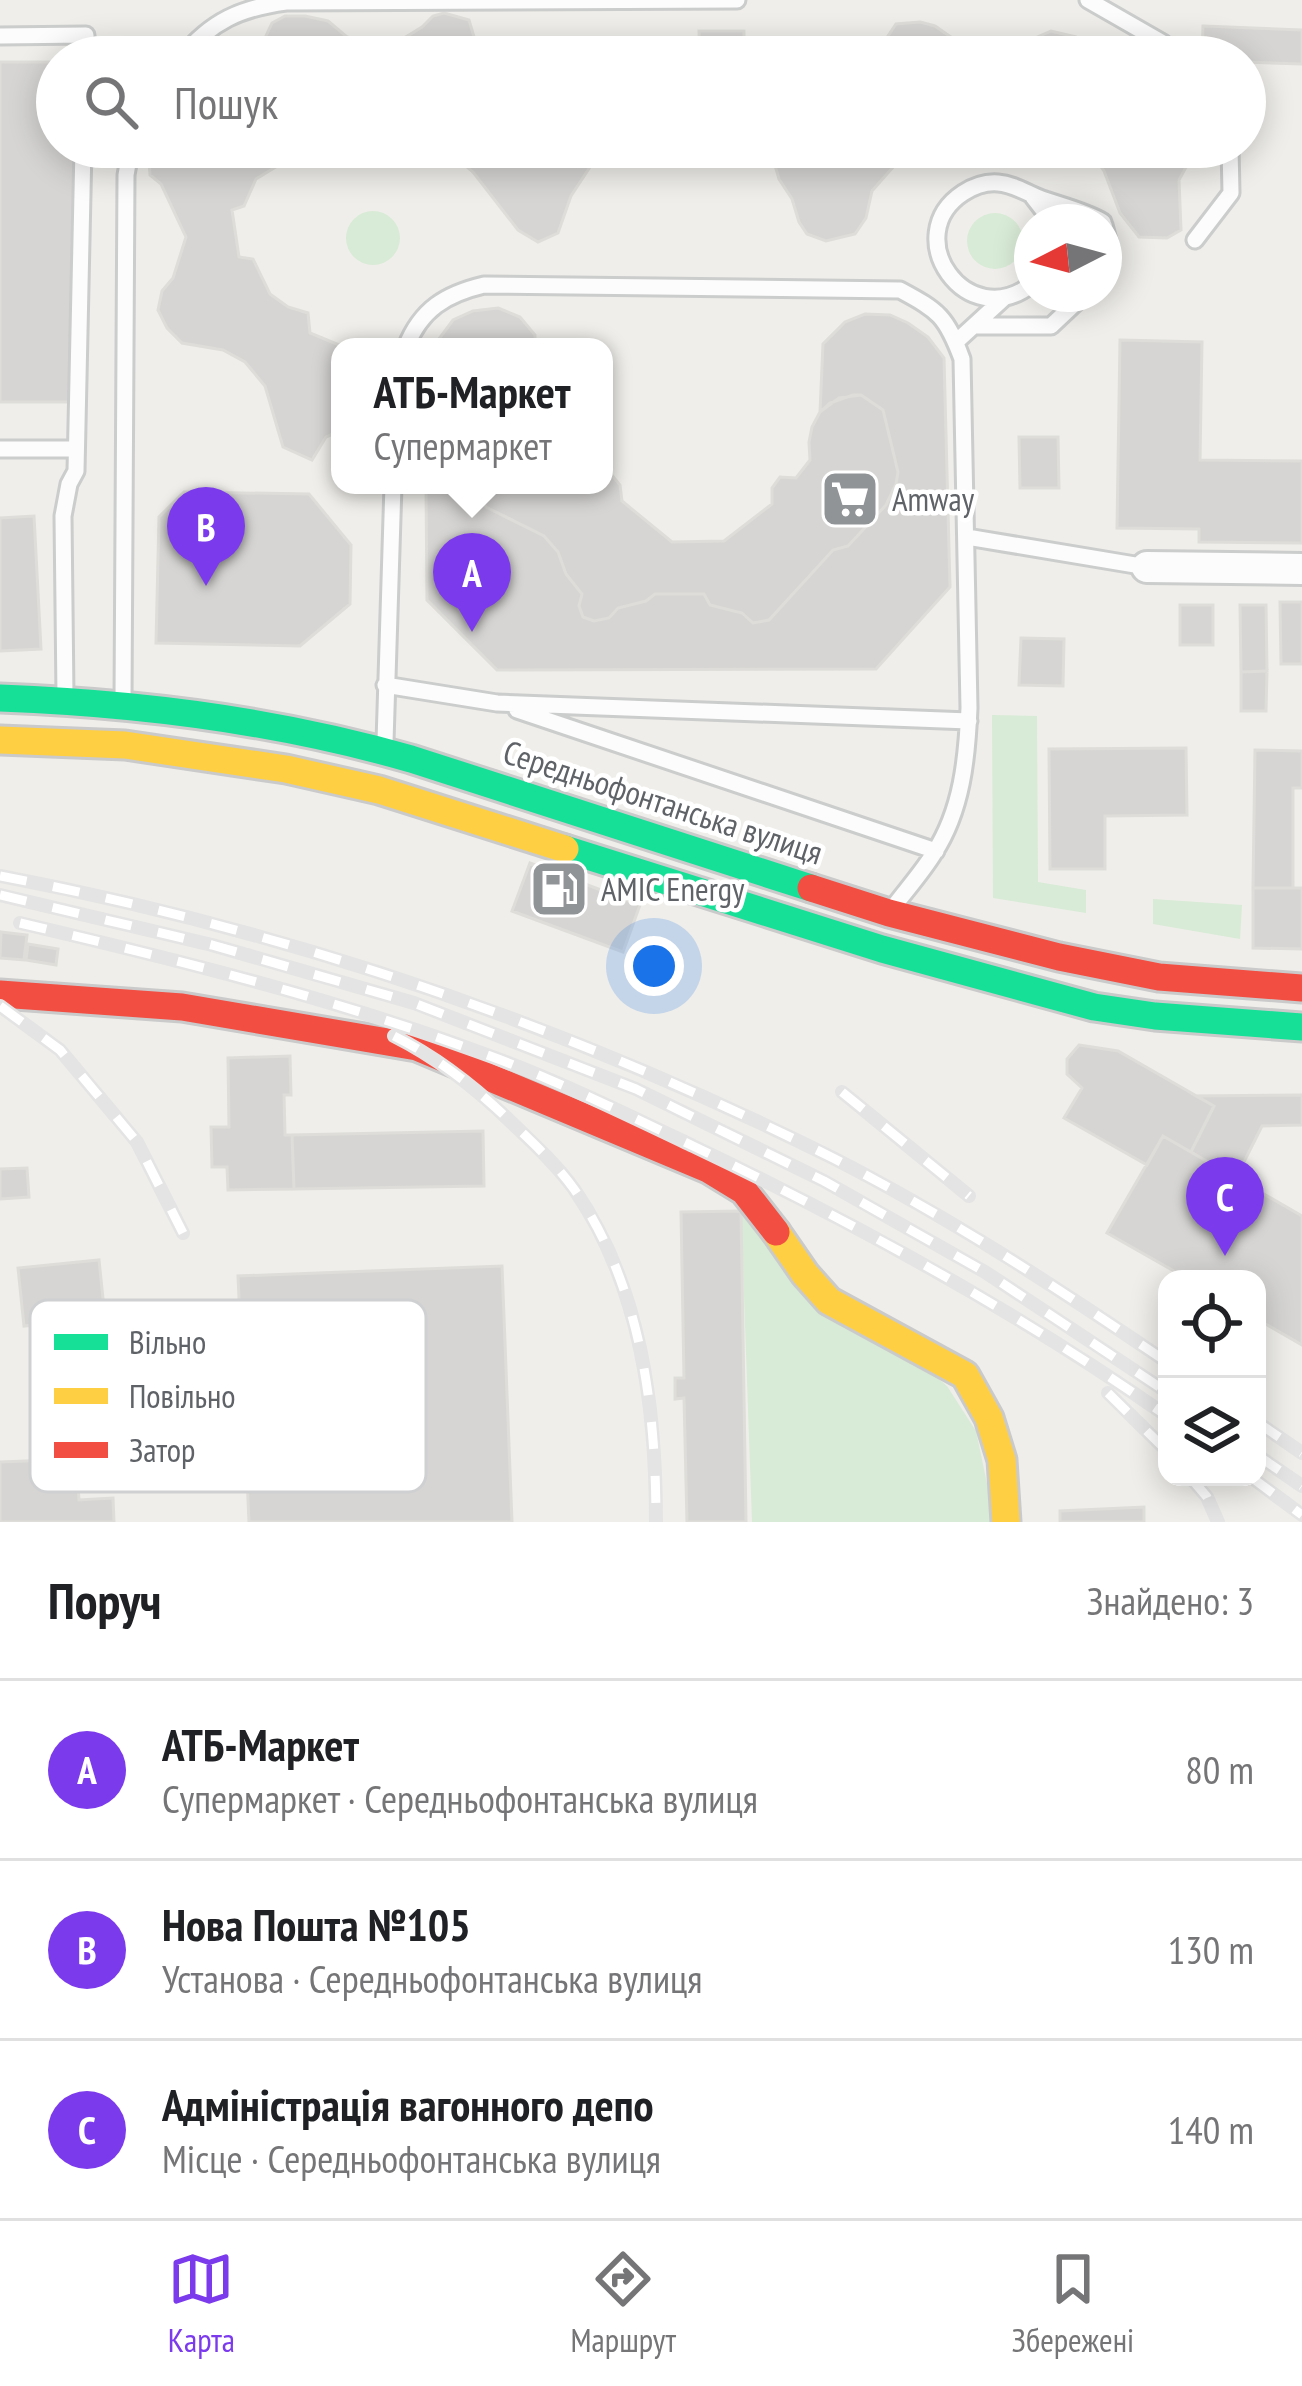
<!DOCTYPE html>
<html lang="uk">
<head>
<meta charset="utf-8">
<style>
	body { margin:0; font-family:"PT Sans Narrow",sans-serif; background:#f6f6f6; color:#202124 }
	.controls { position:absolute; right:36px; bottom:36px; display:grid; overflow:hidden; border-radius:24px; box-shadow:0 6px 30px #0003 }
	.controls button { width:108px; height:108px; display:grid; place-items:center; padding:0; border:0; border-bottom:3px solid #e0e0e0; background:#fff; color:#202124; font:60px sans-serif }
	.compass { position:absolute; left:1014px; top:204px; width:108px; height:108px; border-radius:50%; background:#fff; box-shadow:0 6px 30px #0003; rotate:264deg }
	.you { position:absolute; left:654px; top:966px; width:42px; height:42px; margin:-30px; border:9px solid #fff; border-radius:50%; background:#1a73e8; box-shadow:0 0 0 18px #1a73e833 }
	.badge { display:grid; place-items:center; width:78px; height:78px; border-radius:50%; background:#7c3aed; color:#fff; font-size:39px; font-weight:700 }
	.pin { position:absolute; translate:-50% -99px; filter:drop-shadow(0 3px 6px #0008) }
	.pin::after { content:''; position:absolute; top:63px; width:42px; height:36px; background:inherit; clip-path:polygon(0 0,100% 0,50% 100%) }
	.popup { position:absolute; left:331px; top:338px; width:282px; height:156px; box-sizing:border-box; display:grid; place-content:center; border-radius:24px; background:#fff; filter:drop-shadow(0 3px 9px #0005); font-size:39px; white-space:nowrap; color:#757577 }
	.popup b { font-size:45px; color:#202124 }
	.popup::after { content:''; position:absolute; left:50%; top:100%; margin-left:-24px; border:24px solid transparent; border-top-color:#fff }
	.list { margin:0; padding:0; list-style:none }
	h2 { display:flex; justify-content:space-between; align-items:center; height:156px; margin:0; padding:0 48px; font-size:51px }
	h2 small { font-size:39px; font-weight:400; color:#757577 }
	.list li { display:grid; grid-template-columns:78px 1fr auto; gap:36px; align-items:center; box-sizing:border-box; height:180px; padding:0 48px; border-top:3px solid #e0e0e0 }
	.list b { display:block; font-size:45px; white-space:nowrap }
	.list p { margin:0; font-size:39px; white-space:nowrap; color:#757577 }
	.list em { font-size:39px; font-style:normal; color:#757577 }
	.icon { flex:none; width:66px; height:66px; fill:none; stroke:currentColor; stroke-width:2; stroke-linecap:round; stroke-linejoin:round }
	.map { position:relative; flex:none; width:1302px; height:1522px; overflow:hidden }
	.search { position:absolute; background:#fff; box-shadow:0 6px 30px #0003; left:36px; right:36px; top:36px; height:132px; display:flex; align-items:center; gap:30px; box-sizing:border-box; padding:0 42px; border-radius:66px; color:#757577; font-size:45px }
	.sheet { height:696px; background:#fff }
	nav { display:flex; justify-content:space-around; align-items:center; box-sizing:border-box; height:168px; border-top:3px solid #e0e0e0; background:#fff; font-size:33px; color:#757577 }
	nav a { display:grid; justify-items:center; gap:6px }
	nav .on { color:#7c3aed }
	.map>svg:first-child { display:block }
	.green { fill:#d8ebd6 }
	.building { fill:#d6d5d3; stroke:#deddd9; stroke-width:3 }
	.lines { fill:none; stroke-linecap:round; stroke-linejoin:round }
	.lane-casing { stroke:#cbcccc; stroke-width:21 }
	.street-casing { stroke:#cbcccc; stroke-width:36 }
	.fast-casing { stroke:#cacacb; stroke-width:33 }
	.slow-casing { stroke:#cacacb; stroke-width:33 }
	.jam-casing { stroke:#cacacb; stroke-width:33 }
	.lane { stroke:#fdfcfc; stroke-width:15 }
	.street { stroke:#fdfcfc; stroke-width:30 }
	.fast { stroke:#16e098; stroke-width:27 }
	.slow { stroke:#ffcf43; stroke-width:27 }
	.jam { stroke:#f24e42; stroke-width:27 }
	.rail-casing { stroke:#e4e4e4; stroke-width:14 }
	.rail { stroke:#fff; stroke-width:9; stroke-dasharray:27; stroke-linecap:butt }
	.labels { text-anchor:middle; stroke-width:9; stroke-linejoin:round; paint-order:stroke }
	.poi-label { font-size:33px; fill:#5f6368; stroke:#fff; text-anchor:start }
	.street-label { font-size:33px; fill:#5f6368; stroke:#fff }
	.key { fill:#fff; stroke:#cfd0d2; stroke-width:3 }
	.key-label { font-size:33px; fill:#5f6368 }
</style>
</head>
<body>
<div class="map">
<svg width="1302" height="1522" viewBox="0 0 1302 1522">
	<rect width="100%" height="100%" fill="#efeeea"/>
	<path class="green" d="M346 238a27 27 0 1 1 54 0a27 27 0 1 1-54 0Z
		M967 241a28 28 0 1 1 56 0a28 28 0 1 1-56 0Z
		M 992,715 L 1037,716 L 1038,882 L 1086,890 L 1086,913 L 993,898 Z
		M 1153,899 L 1242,905 L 1240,939 L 1153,924 Z
		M 741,1211 L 947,1386 L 976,1431 L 995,1522 L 752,1522 Z"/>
	<path class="building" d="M 444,13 L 469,20 L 480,57 L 256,57 L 272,23 L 285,16 L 305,16 L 328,21 L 347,37 L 378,45 L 404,38 L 422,27 L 433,16 Z
		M 920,22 L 935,26 L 958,42 L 1035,38 L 1051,31 L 1076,37 L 1102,57 L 874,57 L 896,24 Z
		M 1203,26 L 1302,30 L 1302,64 L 1245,62 L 1245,57 L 1202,57 Z
		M 699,31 L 744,31 L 744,57 L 700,57 Z
		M 0,62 L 57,62 L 57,147 L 75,147 L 73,402 L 0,402 Z
		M 155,147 L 307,147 L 306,157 L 279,165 L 256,179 L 244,206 L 232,210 L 239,257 L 253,259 L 270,294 L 288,307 L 308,313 L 310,333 L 344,347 L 340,347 L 340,431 L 326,437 L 312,460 L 283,447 L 265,386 L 245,362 L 223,350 L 182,343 L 167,328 L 158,310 L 162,291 L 173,278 L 186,237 L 161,184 L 150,175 L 149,158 Z
		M 444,147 L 585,147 L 590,167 L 571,196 L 558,233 L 538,242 L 518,230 L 473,172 Z
		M 779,147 L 925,147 L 924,158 L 901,158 L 872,191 L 866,218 L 855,234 L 826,241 L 807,234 L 799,222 L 792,199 L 779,179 L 774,162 Z
		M 1079,147 L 1197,147 L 1179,180 L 1181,230 L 1167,238 L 1139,237 L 1120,213 L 1104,171 L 1094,157 L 1081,156 Z
		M 498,308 L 520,317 L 535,335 L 535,347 L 433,347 L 453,320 L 473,311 Z
		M 865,314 L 890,315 L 908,323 L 928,337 L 944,358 L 950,587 L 876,669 L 497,670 L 427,600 L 426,485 L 477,485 L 480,488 L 479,495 L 486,507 L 544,536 L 558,552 L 566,574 L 582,594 L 579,606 L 583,617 L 594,621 L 609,618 L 618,608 L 646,601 L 655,594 L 704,594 L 710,605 L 742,613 L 753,623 L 769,620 L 833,550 L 848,546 L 886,505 L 896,484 L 898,472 L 883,410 L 861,395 L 839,398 L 820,412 L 823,344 L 845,322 Z
		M 1120,340 L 1202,342 L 1200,460 L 1302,461 L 1302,543 L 1199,542 L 1199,529 L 1117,528 Z
		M 853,395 L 861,395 L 883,410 L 898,472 L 896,484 L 886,505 L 848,546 L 833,550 L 769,620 L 753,623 L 742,613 L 710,605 L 704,594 L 655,594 L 646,601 L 618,608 L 609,618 L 594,621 L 583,617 L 579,606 L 582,594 L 566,574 L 558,552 L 544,536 L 486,507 L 479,495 L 480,488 L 477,485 L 604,485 L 604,474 L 611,474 L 620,485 L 622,501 L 672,542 L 724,541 L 772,504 L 772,488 L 780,477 L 796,478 L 810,460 L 809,442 L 812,427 L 820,412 L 830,403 Z
		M 1019,437 L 1058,437 L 1059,488 L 1020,488 Z
		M 184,492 L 309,494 L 351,545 L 350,604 L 300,646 L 156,643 L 159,517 Z
		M 34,516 L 41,649 L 0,651 L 0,518 Z
		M 1280,602 L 1302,602 L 1302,664 L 1281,664 Z
		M 1180,605 L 1213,605 L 1213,645 L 1180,645 Z
		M 1240,605 L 1266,605 L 1267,671 L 1241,672 Z
		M 1021,638 L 1064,639 L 1063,686 L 1019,685 Z
		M 1267,671 L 1266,711 L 1241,711 L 1241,672 Z
		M 1186,748 L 1187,815 L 1105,816 L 1105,869 L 1050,869 L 1049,749 Z
		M 1255,750 L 1302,751 L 1302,788 L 1293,788 L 1293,888 L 1253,888 Z
		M 530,863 L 640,905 L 623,952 L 512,911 Z
		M 1253,888 L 1302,888 L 1302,949 L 1253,948 Z
		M 1,932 L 27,935 L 24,960 L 0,958 Z
		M 28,944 L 58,949 L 56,965 L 26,960 Z
		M 1079,1045 L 1118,1051 L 1214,1106 L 1191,1152 L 1163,1136 L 1147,1165 L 1064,1118 L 1082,1088 L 1067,1074 L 1067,1059 Z
		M 290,1056 L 291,1095 L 284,1095 L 285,1135 L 292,1135 L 294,1189 L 228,1190 L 227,1167 L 212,1167 L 211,1127 L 229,1127 L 228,1058 Z
		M 1302,1095 L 1302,1125 L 1262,1126 L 1236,1178 L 1191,1152 L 1214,1106 L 1196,1096 Z
		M 483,1131 L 484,1186 L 294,1189 L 292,1135 Z
		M 1163,1136 L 1302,1216 L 1302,1345 L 1257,1319 L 1257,1279 L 1188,1279 L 1107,1233 Z
		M 27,1168 L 29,1197 L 0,1199 L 0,1169 Z
		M 741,1211 L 746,1522 L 687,1522 L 684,1398 L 675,1399 L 675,1378 L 684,1378 L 681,1212 Z
		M 99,1260 L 105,1318 L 24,1326 L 18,1268 Z
		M 502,1266 L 512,1522 L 249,1522 L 238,1276 Z
		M 76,1459 L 79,1500 L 113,1498 L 114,1522 L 0,1522 L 0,1462 Z
		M 1144,1507 L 1144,1522 L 1060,1522 L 1060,1511 Z"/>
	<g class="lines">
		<g class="lane-casing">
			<path id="lane" d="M 1088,0 L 1163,43 L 1173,57
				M 0,36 L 86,35 L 86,57
				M 182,57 C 211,21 241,8 286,2 L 737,0
				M 1033,197 L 1043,210 L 1049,222
				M 1104,225 L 1110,248 L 1104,262
				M 1195,240 L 1231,193 L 1230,147
				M 1032,284 C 967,335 898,236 963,193 C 974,186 986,182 998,183 C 1014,184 1028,194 1042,199 C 1062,206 1087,212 1103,222
				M 974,326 L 1051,326 L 1085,294
				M 956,342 L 1004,298
				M 406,347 C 421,309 446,294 484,285 L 900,290 C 939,311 946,316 962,359 L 969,708 C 967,758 962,810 934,853 C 923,871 908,888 895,905
				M 0,449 L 76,449
				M 967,537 L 1147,567
				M 385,685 L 497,703 L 969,721
				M 65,697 L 63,516 L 69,484 L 76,471 L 83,147
				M 123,701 L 126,175 L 131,147
				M 517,710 L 936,851
				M 385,742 L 393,485"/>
		</g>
		<g class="street-casing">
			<path id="street" d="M 1147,567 L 1302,569"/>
		</g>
		<g class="fast-casing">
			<path id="fast" d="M 0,698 C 137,703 279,721 411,759 L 811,888
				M 565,849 L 882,949 L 1094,1007 L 1155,1016 L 1302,1027"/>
		</g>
		<g class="slow-casing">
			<path id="slow" d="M 0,740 L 125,745 L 286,769 L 379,790 L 565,849
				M 776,1232 L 805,1274 L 829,1301 L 965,1375 L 989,1418 L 1002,1460 L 1006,1522"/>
		</g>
		<g class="jam-casing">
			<path id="jam" d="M 811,888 L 889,913 L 1059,957 L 1159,977 L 1302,988
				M 0,994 L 182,1007 L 417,1047 L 708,1169 L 744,1191 L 776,1232"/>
		</g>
		<use href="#lane" class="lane"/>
		<use href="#street" class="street"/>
		<use href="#fast" class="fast"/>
		<use href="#slow" class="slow"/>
		<use href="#jam" class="jam"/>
		<g class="rail-casing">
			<path id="rail" d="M 0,876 C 291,931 568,1026 833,1158 C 949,1217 1059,1289 1167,1362
				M 0,895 L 212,945 L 414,1003 L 636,1089 L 824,1181 L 985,1272 L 1167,1392
				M 20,923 C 174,959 328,997 476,1051 C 550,1077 622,1112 693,1146 C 857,1224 1018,1312 1167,1416
				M 0,1006 L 60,1050 L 137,1142 L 183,1233
				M 394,1036 C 438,1058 476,1088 511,1122 C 533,1143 557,1165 574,1189 C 641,1286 656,1407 656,1522
				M 842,1092 L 969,1196
				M 1108,1393 L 1167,1451
				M 1257,1422 L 1302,1453
				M 1257,1455 L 1302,1486
				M 1190,1477 L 1207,1497 L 1218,1522
				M 1251,1477 L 1302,1515"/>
		</g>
		<use href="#rail" class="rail"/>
	</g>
	<defs>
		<g id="supermarket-square" transform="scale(3)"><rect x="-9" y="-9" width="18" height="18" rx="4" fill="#919496" stroke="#fff"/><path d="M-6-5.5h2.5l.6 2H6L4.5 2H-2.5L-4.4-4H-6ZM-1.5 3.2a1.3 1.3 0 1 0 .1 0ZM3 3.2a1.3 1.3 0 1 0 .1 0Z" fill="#fff"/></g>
		<g id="fuel-square" transform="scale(3)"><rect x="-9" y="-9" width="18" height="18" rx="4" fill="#919496" stroke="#fff"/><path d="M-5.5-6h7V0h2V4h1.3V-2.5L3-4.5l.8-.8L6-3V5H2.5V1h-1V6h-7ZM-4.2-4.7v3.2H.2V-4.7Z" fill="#fff"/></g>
	</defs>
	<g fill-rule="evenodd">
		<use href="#supermarket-square" x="850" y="499"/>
		<use href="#fuel-square" x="559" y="889"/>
	</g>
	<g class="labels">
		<g class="poi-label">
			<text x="892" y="511">Amway</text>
			<text x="601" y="901">AMIC Energy</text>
		</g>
		<g class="street-label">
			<text transform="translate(663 802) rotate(18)" y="12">Середньофонтанська вулиця</text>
		</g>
	</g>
	<rect x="30" y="1300" width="396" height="192" rx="18" class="key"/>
	<rect x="54" y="1334" width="54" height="16" fill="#16e098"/>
	<rect x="54" y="1388" width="54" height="16" fill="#ffcf43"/>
	<rect x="54" y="1442" width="54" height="16" fill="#f24e42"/>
	<g class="key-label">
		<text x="129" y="1354">Вільно</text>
		<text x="129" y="1408">Повільно</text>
		<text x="129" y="1462">Затор</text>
	</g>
</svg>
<div class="controls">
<button><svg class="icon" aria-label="locate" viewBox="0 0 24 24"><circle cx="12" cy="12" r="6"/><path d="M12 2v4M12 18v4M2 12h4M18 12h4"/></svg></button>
<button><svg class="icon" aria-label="layers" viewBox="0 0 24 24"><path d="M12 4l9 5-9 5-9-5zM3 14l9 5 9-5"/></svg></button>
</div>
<svg class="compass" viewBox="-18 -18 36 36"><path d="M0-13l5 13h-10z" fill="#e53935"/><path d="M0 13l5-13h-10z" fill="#757577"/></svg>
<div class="you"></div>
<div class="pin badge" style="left:472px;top:632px">A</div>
<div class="popup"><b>АТБ-Маркет</b>Супермаркет</div>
<div class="pin badge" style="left:206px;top:586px">B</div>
<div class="pin badge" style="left:1225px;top:1256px">C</div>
<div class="search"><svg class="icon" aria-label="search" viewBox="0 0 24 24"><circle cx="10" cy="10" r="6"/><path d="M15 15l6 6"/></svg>Пошук</div>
</div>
<section class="sheet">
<h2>Поруч<small>Знайдено: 3</small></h2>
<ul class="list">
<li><span class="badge">A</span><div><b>АТБ-Маркет</b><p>Супермаркет · Середньофонтанська вулиця</p></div><em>80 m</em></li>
<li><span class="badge">B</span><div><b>Нова Пошта №105</b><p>Установа · Середньофонтанська вулиця</p></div><em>130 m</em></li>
<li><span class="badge">C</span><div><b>Адміністрація вагонного депо</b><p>Місце · Середньофонтанська вулиця</p></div><em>140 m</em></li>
</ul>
</section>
<nav>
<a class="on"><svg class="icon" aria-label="map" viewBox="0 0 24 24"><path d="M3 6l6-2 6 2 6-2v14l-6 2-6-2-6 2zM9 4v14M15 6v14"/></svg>Карта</a>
<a><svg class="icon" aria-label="directions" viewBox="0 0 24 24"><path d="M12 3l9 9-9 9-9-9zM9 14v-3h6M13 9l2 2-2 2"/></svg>Маршрут</a>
<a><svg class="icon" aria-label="saved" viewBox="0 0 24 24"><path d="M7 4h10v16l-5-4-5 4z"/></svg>Збережені</a>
</nav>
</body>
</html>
